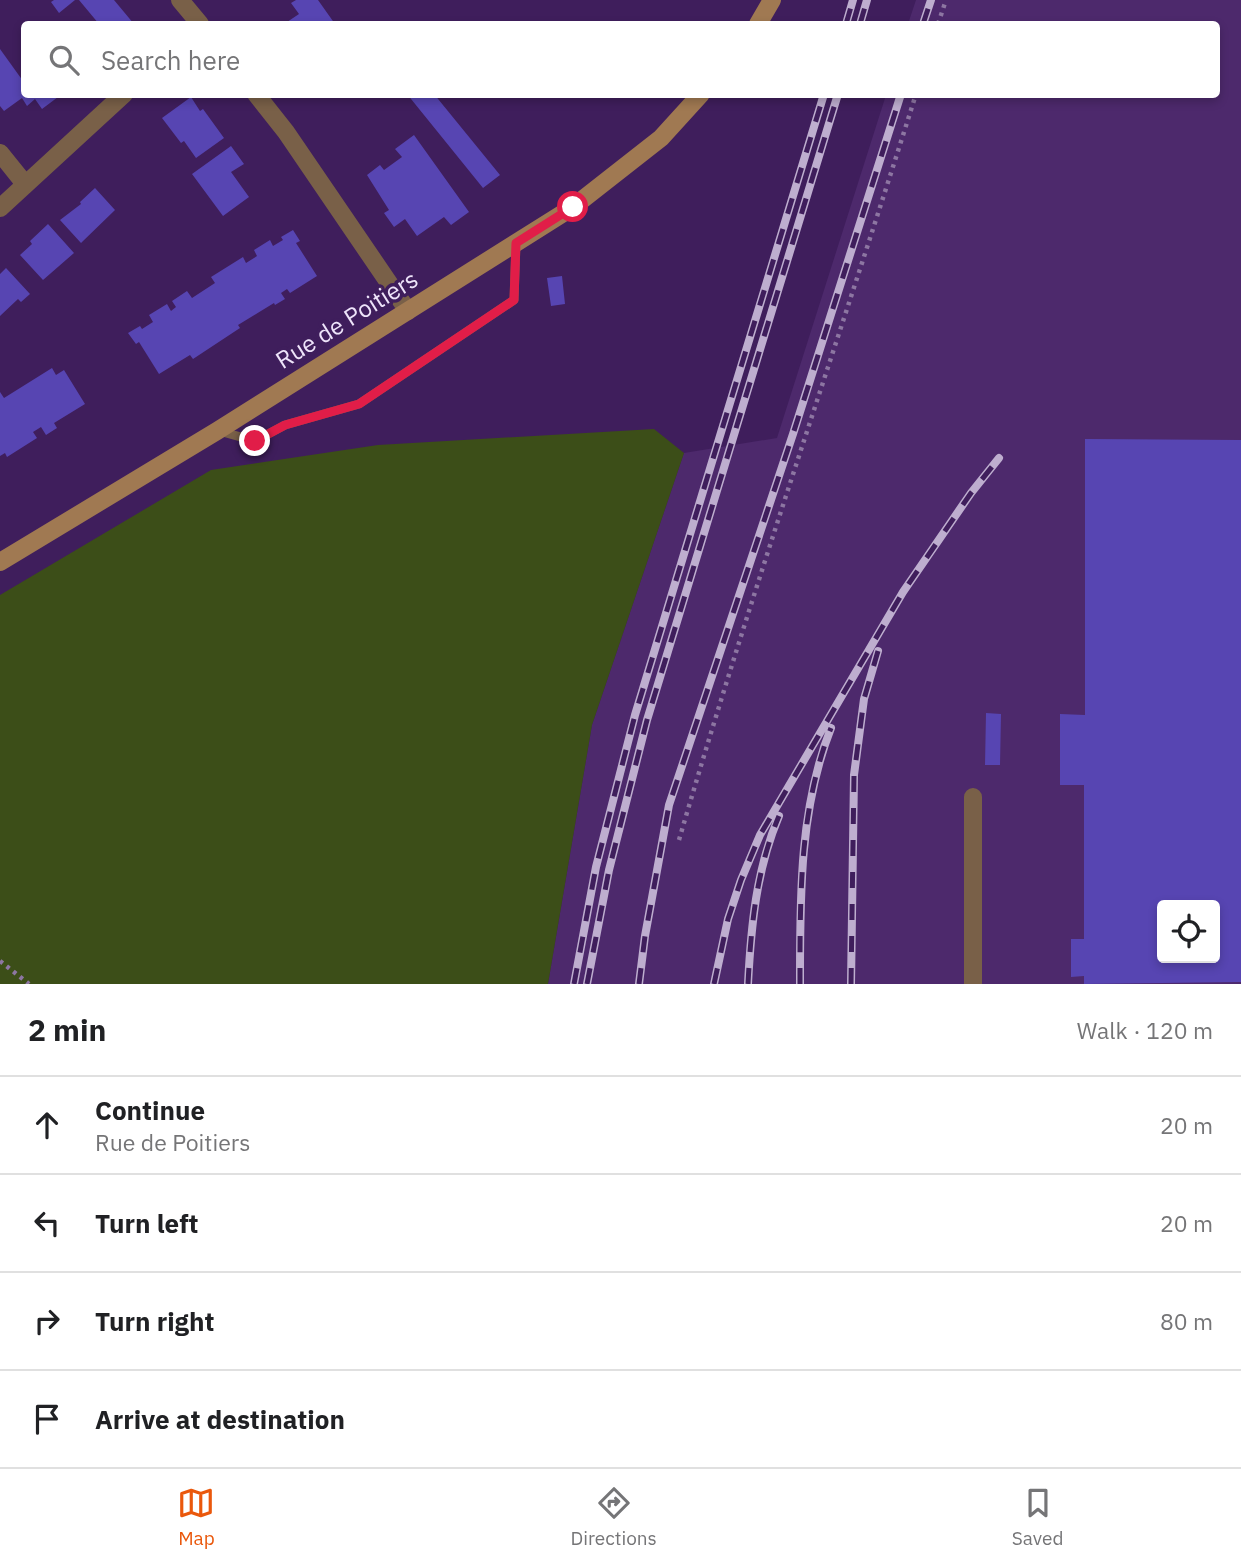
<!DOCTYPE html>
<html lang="en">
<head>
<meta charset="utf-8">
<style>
	body { margin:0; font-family:"IBM Plex Sans",sans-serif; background:#f2f2f2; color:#202124 }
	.controls { position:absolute; right:21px; bottom:21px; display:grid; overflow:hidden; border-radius:7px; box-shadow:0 4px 10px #0003 }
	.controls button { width:63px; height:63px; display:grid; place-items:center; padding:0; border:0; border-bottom:2px solid #e0e0e0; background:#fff; color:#202124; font:35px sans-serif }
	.stop { position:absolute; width:21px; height:21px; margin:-16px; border:5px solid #e11d48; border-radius:50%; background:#fff }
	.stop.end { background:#e11d48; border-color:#fff; box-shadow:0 2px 7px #0008 }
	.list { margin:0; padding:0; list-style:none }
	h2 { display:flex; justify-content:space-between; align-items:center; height:91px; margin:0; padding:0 28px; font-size:30px }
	h2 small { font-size:23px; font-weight:400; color:#757577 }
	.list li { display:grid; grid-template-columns:46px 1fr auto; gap:21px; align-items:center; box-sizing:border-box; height:98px; padding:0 28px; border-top:2px solid #e0e0e0 }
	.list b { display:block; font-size:26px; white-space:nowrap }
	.list p { margin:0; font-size:23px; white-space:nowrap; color:#757577 }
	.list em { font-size:23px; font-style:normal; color:#757577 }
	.icon { flex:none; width:38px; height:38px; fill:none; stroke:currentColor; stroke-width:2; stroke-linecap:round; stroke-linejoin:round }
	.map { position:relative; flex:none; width:1241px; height:984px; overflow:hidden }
	.search { position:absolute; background:#fff; box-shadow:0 4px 10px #0003; left:21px; right:21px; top:21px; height:77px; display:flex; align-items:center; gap:18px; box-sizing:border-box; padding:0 24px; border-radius:7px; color:#757577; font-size:26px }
	.sheet { height:483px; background:#fff }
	nav { display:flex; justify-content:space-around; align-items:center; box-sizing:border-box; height:98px; border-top:2px solid #e0e0e0; background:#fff; font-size:19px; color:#757577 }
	nav a { display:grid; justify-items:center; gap:4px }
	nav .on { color:#ea580c }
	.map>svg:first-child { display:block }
	.built { fill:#4d296c; fill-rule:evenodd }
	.green { fill:#3c4e18 }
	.building { fill:#5745b2; fill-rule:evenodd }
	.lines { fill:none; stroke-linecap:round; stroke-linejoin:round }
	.path { stroke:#8d76a2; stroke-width:4.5; stroke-dasharray:3.5 5; stroke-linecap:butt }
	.lane { stroke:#796048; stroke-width:9 }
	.street { stroke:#796048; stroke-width:18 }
	.secondary { stroke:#a07952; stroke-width:18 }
	.rail-casing { stroke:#beaecf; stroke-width:8 }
	.rail { stroke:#3f1e5c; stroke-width:5; stroke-dasharray:16; stroke-linecap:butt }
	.route { stroke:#e11d48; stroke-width:9 }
	.labels { text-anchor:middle; stroke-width:7; stroke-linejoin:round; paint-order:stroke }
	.street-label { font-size:24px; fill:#eee4fa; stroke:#3f1e5c }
</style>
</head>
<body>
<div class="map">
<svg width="1241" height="984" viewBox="0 0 1241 984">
	<rect width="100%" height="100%" fill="#3f1e5c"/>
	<path class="built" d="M 916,0 L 1241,0 L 1241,984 L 548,984 L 592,725 L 684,453 L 777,438 L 886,95 L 1216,94 L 1216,24 L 908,24 ZM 1162,905 L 1215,905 L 1215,958 L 1162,958 Z"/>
	<path class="green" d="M 654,429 L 684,453 L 592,725 L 548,984 L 0,984 L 0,595 L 211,470 L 378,445 Z"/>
	<path class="building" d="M 54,0 L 75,0 L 59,13 L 51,2 Z
		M 79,0 L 114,0 L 134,24 L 99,24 Z
		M 296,0 L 318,0 L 335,24 L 284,24 L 299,14 L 291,3 Z
		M 0,49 L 23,81 L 24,79 L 24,94 L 62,94 L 42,109 L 35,99 L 27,106 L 22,98 L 4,111 L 0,106 Z
		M 407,94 L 434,94 L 500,175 L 483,188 Z
		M 191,97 L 200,111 L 203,109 L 224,138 L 196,158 L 184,141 L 181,143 L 162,118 Z
		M 414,135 L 469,212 L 451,225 L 444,217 L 417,236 L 405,219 L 394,227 L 384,213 L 389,210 L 367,175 L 380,165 L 384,170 L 402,157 L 395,149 Z
		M 231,146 L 244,164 L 231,172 L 249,197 L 223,216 L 192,174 Z
		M 95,188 L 115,210 L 81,243 L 60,220 L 81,204 L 80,202 Z
		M 48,224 L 74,253 L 43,280 L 20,255 L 32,244 L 30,241 Z
		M 293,230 L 300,241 L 296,243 L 317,276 L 290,293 L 287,289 L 281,293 L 285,299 L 275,305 L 274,303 L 238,325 L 240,328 L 193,359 L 190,355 L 159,374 L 139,342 L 136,344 L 128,333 L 140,326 L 142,329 L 153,322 L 149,315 L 167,304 L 171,311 L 176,307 L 172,301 L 187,291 L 192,298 L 215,283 L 211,277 L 243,257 L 246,263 L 257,256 L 254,250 L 270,240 L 273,246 L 283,240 L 281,237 Z
		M 6,268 L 30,294 L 21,302 L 18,299 L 0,316 L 0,274 Z
		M 562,276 L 565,304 L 551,306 L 547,278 Z
		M 52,368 L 56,375 L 64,370 L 85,404 L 54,423 L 57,428 L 46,435 L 41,427 L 33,432 L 37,438 L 7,457 L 5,453 L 0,456 L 0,392 L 4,398 Z
		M 1085,439 L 1241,440 L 1241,982 L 1084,984 L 1084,976 L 1071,977 L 1071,939 L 1084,939 L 1084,785 L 1060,785 L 1060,714 L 1085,715 ZM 1162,905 L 1215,905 L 1215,958 L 1162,958 Z
		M 986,713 L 1001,714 L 1000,765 L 985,765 Z"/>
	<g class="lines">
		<path class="path" d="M 938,24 L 946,0
			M 679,840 C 752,589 838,343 916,94
			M 0,961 L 29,984"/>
		<path class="lane" d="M 219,431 L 255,441 L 285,425 L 359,404 L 514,300 L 516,243"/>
		<path class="street" d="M 180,0 L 200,24
			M 256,94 L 286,132 L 408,311
			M 0,153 L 25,184
			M 0,208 L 124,94
			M 973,984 L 973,797"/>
		<path class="secondary" d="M 758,24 L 772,0
			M 0,562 L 217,431 L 573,207 L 661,138 L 701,94"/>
		<g class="rail-casing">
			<path id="rail" d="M 846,24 L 853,0
				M 860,24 L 867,0
				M 923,24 L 931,0
				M 574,984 L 596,867 L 635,715 L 824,94
				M 587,984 L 609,870 L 647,720 L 838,94
				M 639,984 L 645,936 L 669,805 L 793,434 L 901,94
				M 714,984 L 728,919 L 741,880 L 760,835 L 903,592 L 971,493 L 999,458
				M 748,984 C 751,927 756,870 779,816
				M 800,984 C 800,899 799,809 831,728
				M 851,984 L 854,775 L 864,699 L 878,651"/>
		</g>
		<use href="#rail" class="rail"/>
	</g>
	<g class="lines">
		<path class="route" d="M 255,441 L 285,425 L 359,404 L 514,300 L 516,243 L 573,207"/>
	</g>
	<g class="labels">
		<g class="street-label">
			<text transform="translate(347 320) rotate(-32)" y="8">Rue de Poitiers</text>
		</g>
	</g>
</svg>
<div class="controls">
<button><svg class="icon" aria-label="locate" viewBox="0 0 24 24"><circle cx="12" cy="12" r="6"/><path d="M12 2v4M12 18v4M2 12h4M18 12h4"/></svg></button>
</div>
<div class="stop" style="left:573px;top:207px"></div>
<div class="stop end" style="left:255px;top:441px"></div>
<div class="search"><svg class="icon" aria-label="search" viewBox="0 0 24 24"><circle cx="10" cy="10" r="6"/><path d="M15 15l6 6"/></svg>Search here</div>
</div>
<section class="sheet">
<h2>2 min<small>Walk · 120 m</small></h2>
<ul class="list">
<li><svg class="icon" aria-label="ahead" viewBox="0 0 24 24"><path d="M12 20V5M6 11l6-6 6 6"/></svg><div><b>Continue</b><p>Rue de Poitiers</p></div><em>20 m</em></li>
<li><svg class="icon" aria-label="left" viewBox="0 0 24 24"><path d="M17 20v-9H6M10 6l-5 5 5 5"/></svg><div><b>Turn left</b></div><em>20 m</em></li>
<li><svg class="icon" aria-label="right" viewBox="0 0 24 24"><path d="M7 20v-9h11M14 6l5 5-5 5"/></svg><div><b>Turn right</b></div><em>80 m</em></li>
<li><svg class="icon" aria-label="arrive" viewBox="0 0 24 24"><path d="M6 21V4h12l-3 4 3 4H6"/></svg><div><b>Arrive at destination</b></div></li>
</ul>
</section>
<nav>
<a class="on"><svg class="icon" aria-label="map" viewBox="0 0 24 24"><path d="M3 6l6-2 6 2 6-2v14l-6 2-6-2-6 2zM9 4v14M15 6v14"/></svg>Map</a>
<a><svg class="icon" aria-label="directions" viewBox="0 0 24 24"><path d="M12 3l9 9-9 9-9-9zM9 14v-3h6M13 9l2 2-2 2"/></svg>Directions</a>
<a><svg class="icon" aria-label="saved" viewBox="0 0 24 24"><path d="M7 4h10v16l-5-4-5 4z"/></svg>Saved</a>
</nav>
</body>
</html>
